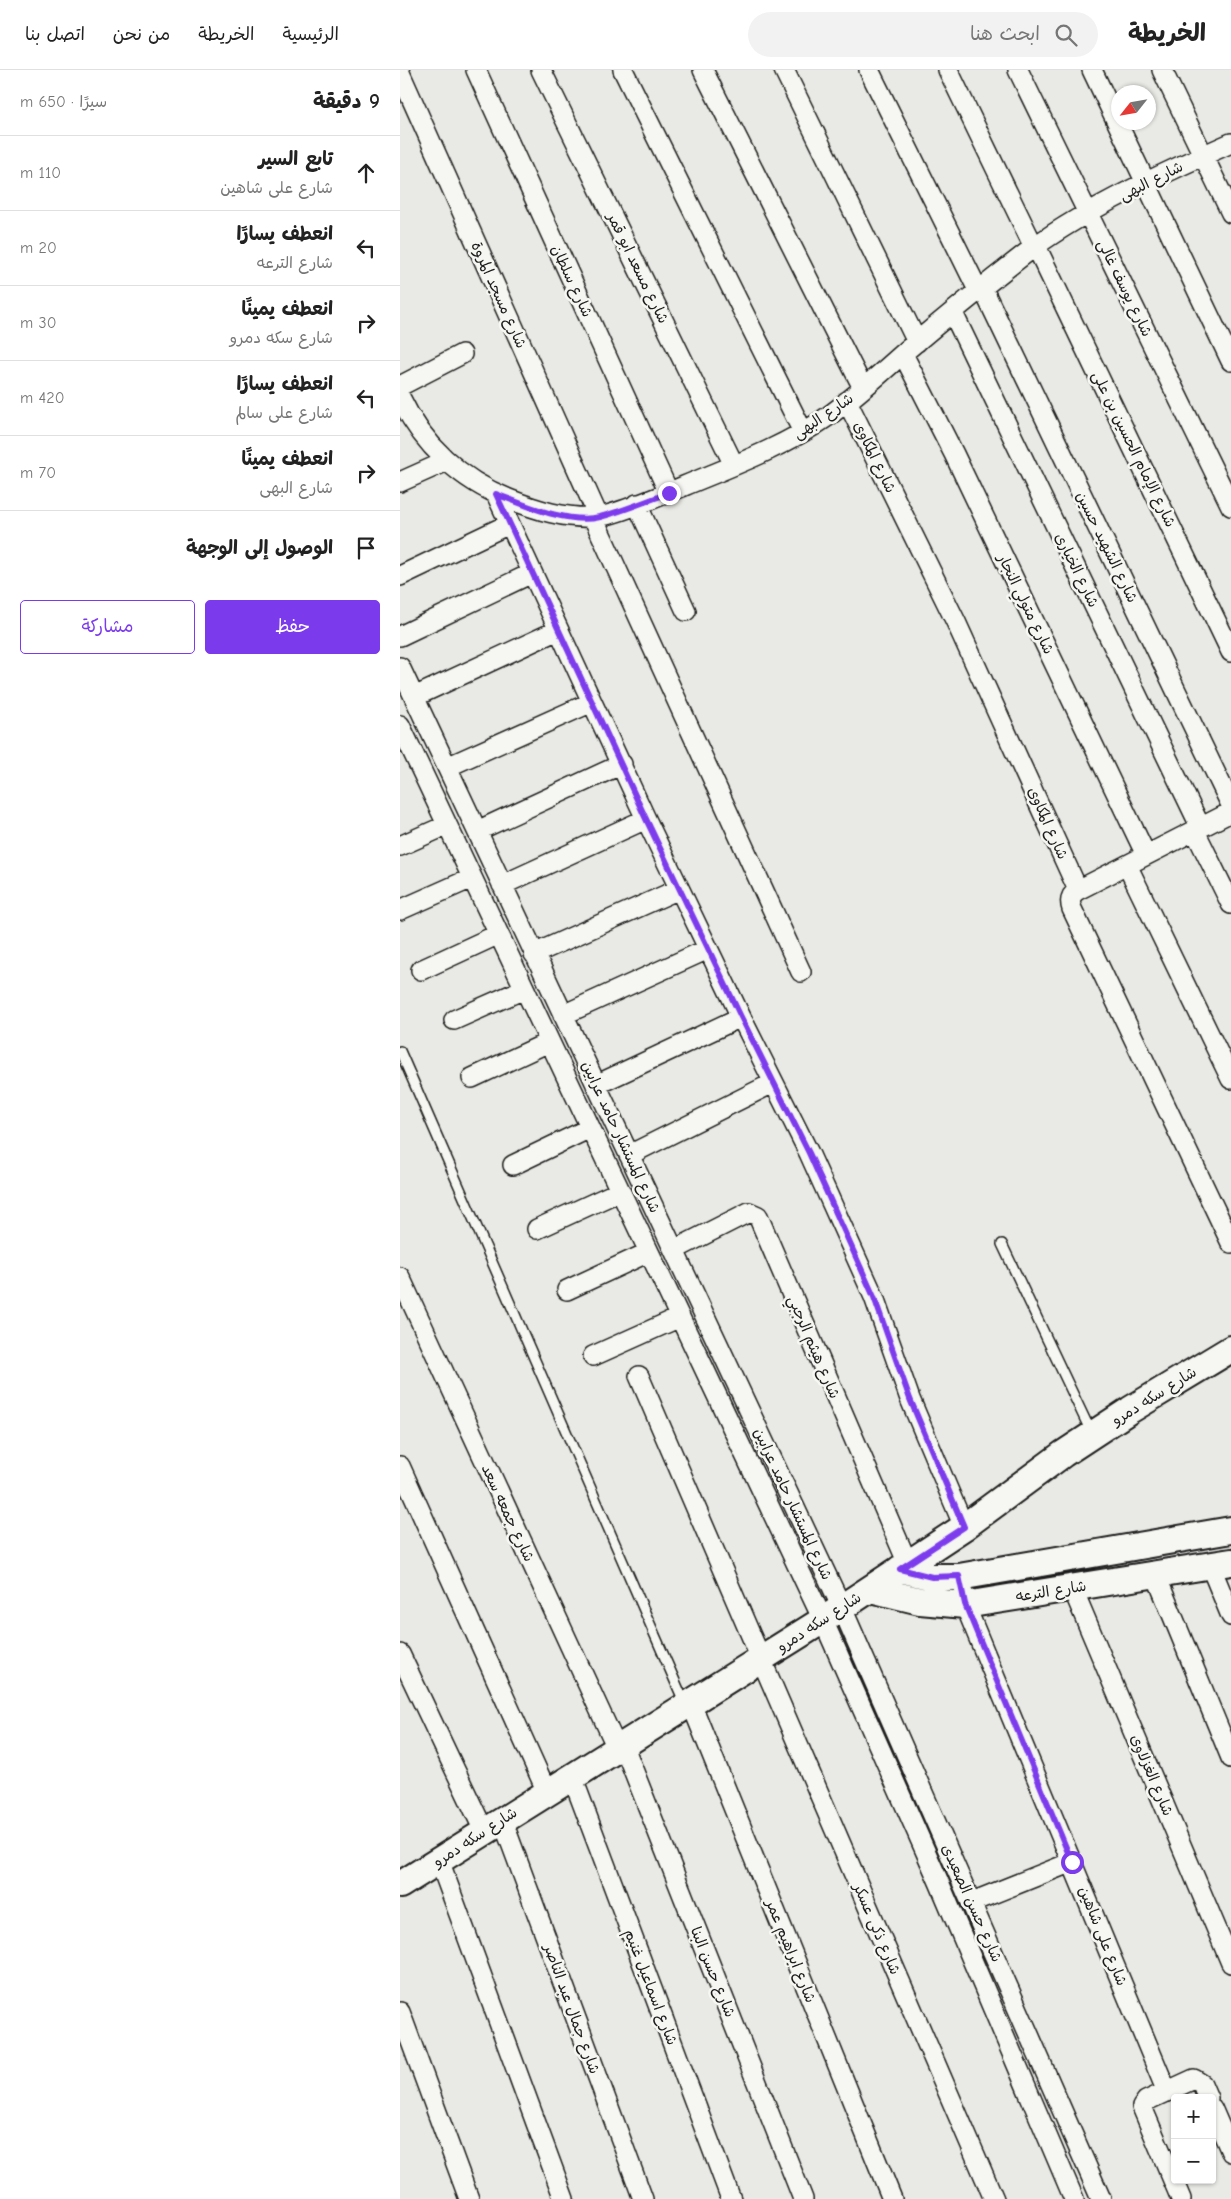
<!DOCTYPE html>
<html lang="ar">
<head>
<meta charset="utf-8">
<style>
	body { margin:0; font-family:"Comic Neue","Playpen Sans Arabic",sans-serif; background:#f2f2f2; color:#222; direction:rtl }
	.controls { position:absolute; right:15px; bottom:15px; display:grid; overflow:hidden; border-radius:5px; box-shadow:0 1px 4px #0004 }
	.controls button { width:45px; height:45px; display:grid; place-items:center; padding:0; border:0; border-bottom:1px solid #e0e0e0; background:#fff; color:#222; font:25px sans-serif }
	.compass { position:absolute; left:711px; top:15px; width:45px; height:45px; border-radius:50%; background:#fff; box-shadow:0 1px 4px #0004; rotate:239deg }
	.stop { position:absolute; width:15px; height:15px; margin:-11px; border:4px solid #7c3aed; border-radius:50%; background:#fff }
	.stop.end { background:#7c3aed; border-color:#fff; box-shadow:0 1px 5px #0008 }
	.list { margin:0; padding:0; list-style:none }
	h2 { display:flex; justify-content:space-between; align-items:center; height:65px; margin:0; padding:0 20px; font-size:21px }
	h2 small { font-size:16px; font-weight:400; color:#767676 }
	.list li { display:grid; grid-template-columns:32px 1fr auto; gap:15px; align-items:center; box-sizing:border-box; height:75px; padding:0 20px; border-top:1px solid #e0e0e0 }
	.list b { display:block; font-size:19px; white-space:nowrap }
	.list p { margin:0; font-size:16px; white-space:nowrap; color:#767676 }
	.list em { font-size:16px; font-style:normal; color:#767676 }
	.actions { display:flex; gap:10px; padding:15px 20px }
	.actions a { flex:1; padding:11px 0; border:1px solid #7c3aed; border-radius:5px; text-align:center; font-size:18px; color:#7c3aed }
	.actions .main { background:#7c3aed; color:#fff }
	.icon { flex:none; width:28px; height:28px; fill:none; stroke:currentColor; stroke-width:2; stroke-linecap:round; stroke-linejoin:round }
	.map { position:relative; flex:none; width:831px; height:2129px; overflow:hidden; direction:ltr }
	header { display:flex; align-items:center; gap:30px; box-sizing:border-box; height:70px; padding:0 25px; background:#fff; border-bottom:1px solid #e0e0e0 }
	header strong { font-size:24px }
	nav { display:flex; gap:28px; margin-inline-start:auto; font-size:18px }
	.search { width:350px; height:45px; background:#f2f2f2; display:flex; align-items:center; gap:12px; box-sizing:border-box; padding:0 18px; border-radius:28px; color:#767676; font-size:19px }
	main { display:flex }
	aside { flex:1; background:#fff }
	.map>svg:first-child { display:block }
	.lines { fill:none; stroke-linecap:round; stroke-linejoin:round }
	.service-casing { stroke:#1c1c1c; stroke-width:12 }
	.minor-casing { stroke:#1c1c1c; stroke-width:22 }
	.secondary-casing { stroke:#1c1c1c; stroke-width:30 }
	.service { stroke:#f6f6f2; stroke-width:9 }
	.minor { stroke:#f6f6f2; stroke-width:19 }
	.secondary { stroke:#f6f6f2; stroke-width:26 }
	.route { stroke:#7c3aed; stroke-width:6 }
	.labels { text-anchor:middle; stroke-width:5; stroke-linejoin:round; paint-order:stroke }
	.street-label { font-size:15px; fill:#1c1c1c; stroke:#f6f6f2 }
</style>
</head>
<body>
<header>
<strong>الخريطة</strong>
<div class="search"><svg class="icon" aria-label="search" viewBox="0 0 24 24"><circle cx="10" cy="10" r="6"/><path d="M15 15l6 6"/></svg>ابحث هنا</div>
<nav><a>الرئيسية</a><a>الخريطة</a><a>من نحن</a><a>اتصل بنا</a></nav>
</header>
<main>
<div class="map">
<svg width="831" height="2129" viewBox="0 0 831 2129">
	<rect width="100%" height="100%" fill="#e9e9e5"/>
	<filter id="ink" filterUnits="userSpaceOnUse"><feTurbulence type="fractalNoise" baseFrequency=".02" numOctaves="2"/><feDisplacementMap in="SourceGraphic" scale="10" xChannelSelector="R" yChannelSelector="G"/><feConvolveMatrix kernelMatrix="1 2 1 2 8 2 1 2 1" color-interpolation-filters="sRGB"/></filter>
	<g filter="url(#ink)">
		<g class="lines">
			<g class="service-casing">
				<path id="service" d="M 0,981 L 285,1634
					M 602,1174 L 691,1362"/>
			</g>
			<g class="minor-casing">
				<path id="minor" d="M 76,0 L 269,423
					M 141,0 L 334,395
					M 223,0 L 403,362
					M 303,0 L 463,318
					M 384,0 L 517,272
					M 469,0 L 579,222
					M 548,0 L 634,177
					M 618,0 L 831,436
					M 692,0 L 831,291
					M 762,0 L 831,143
					M 0,3 L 199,448
					M 636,176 L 831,582
					M 583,219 L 831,735
					M 553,243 L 801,758
					M 503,284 L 554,384 L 746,785
					M 0,316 L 62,284
					M 0,327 C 22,374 60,410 109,429 C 137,440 165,449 196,447 C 214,446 265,424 284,416 C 332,396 384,377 427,347 C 455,327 481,303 507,280 C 548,245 591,210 634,177 C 689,137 768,101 831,73
					M 447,331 L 556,552 L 678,820 C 670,825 669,830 672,839 L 831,1173
					M 0,412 L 47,391
					M 96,424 L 246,749 L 341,947 L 409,1083 L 474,1227 L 510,1329 L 564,1457
					M 237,434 L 286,541
					M 193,447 L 401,902
					M 0,506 L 109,454
					M 0,566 L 132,503
					M 0,597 L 442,1538 L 701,2129
					M 14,627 L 158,560
					M 0,655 L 423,1550 L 539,1812 L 674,2129
					M 47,697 L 192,632
					M 77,761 L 222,694
					M 795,761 L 831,834
					M 0,776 L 47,755
					M 727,795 L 831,1009
					M 102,815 L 246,749
					M 678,820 L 831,742
					M 0,840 L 72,808
					M 134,884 L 279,819
					M 21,900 L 99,864
					M 163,945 L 308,879
					M 54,950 L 124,919
					M 72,1008 L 149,972
					M 196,1015 L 341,947
					M 229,1085 L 373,1013
					M 113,1095 L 190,1058
					M 137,1159 L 220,1121
					M 274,1180 L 349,1142 L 358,1146 L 508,1494
					M 0,1207 L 217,1678
					M 167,1220 L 249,1182
					M 193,1286 L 280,1247
					M 239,1306 L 594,2129
					M 0,1396 L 147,1722
					M 810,1495 L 831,1546
					M 755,1503 L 831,1688
					M 672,1517 L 831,1893
					M 563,1523 L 565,1535 L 767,2022
					M 0,1584 L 84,1761
					M 291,1633 L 492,2129
					M 223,1674 L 403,2129
					M 172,1706 L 331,2129
					M 102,1749 L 243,2129
					M 39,1790 L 164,2129
					M 572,1832 L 672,1792
					M 0,1942 L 69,2129
					M 812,2038 L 831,2082
					M 781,2129 L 742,2037 L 746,2031 L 794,2009 L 802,2014 L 808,2028"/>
			</g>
			<g class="secondary-casing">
				<path id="secondary" d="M 500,1499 L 532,1507 L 559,1507 L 831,1460
					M 471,1519 L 520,1531 L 565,1535 L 831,1492
					M 0,1815 L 423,1550 L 564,1457 L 663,1384 L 730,1340 L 831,1279"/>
			</g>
			<use href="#service" class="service"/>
			<use href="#minor" class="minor"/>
			<use href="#secondary" class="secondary"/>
		</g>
	</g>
	<g class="lines" filter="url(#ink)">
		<path class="route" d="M 269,423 C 246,431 223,441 200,447 C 169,455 125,435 96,424 L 246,749 L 341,947 L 409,1083 L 474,1227 L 510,1329 L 564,1457 L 500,1499 L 532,1507 L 559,1506 L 565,1534 L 672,1792"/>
	</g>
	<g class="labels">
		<g class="street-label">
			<text transform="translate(751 111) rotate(-27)" y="5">شارع البهى</text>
			<text transform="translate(238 198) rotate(64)" y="5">شارع مسعد ابو قمر</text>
			<text transform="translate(172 211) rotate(65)" y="5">شارع سلطان</text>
			<text transform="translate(725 218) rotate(64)" y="5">شارع يوسف غالى</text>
			<text transform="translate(99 225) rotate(66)" y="5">شارع مسجد المروة</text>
			<text transform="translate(423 346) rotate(-34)" y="5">شارع البهى</text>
			<text transform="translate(734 379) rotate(64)" y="5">شارع الإمام الحسين بن على</text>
			<text transform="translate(475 387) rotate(64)" y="5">شارع المكاوى</text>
			<text transform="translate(707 477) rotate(64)" y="5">شارع الشهيد حسين</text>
			<text transform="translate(677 500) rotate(64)" y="5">شارع الخيارى</text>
			<text transform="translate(626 534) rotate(64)" y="5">شارع متولي النجار</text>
			<text transform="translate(648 753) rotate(66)" y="5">شارع المكاوى</text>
			<text transform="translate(221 1067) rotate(65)" y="5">شارع المستشار حامد عرابين</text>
			<text transform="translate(414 1277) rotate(67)" y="5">شارع هيثم الرجبي</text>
			<text transform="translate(754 1326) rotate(-32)" y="5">شارع سكه دمرو</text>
			<text transform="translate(393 1434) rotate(65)" y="5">شارع المستشار حامد عرابين</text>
			<text transform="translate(108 1443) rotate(65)" y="5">شارع جمعه سعد</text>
			<text transform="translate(651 1521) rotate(-9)" y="5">شارع الترعه</text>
			<text transform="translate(419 1552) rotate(-33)" y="5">شارع سكه دمرو</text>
			<text transform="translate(752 1705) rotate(67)" y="5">شارع الغزلاوى</text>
			<text transform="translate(75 1767) rotate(-33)" y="5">شارع سكه دمرو</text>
			<text transform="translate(572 1833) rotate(66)" y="5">شارع حسن الصعيدى</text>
			<text transform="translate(477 1859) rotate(67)" y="5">شارع ذكى عسكر</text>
			<text transform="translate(703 1866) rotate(68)" y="5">شارع على شاهين</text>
			<text transform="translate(391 1881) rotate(68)" y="5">شارع ابراهيم عمر</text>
			<text transform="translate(313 1902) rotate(68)" y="5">شارع حسن البنا</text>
			<text transform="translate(251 1917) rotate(69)" y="5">شارع اسماعيل غنيم</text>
			<text transform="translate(172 1939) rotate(70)" y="5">شارع جمال عبد الناصر</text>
		</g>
	</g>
</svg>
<div class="controls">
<button>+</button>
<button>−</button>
</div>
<svg class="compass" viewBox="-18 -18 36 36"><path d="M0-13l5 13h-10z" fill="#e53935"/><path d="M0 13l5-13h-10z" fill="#767676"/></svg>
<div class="stop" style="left:672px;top:1792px"></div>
<div class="stop end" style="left:269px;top:423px"></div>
</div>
<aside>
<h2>9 دقيقة<small>سيرًا · 650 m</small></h2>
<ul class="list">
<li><svg class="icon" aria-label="ahead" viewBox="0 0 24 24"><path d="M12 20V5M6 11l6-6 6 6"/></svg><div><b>تابع السير</b><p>شارع على شاهين</p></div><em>110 m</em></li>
<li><svg class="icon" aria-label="left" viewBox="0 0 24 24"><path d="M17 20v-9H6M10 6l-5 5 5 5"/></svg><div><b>انعطف يسارًا</b><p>شارع الترعه</p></div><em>20 m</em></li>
<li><svg class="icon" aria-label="right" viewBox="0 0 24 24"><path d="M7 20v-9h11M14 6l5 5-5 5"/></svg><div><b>انعطف يمينًا</b><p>شارع سكه دمرو</p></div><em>30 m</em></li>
<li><svg class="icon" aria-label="left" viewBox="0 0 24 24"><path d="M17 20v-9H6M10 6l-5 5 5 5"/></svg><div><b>انعطف يسارًا</b><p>شارع على سالم</p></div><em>420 m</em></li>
<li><svg class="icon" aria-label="right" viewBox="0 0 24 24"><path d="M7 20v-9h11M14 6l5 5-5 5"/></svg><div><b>انعطف يمينًا</b><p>شارع البهى</p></div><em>70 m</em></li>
<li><svg class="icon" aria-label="arrive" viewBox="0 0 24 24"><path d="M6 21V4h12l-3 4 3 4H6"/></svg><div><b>الوصول إلى الوجهة</b></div></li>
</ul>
<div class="actions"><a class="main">حفظ</a><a>مشاركة</a></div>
</aside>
</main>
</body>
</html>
